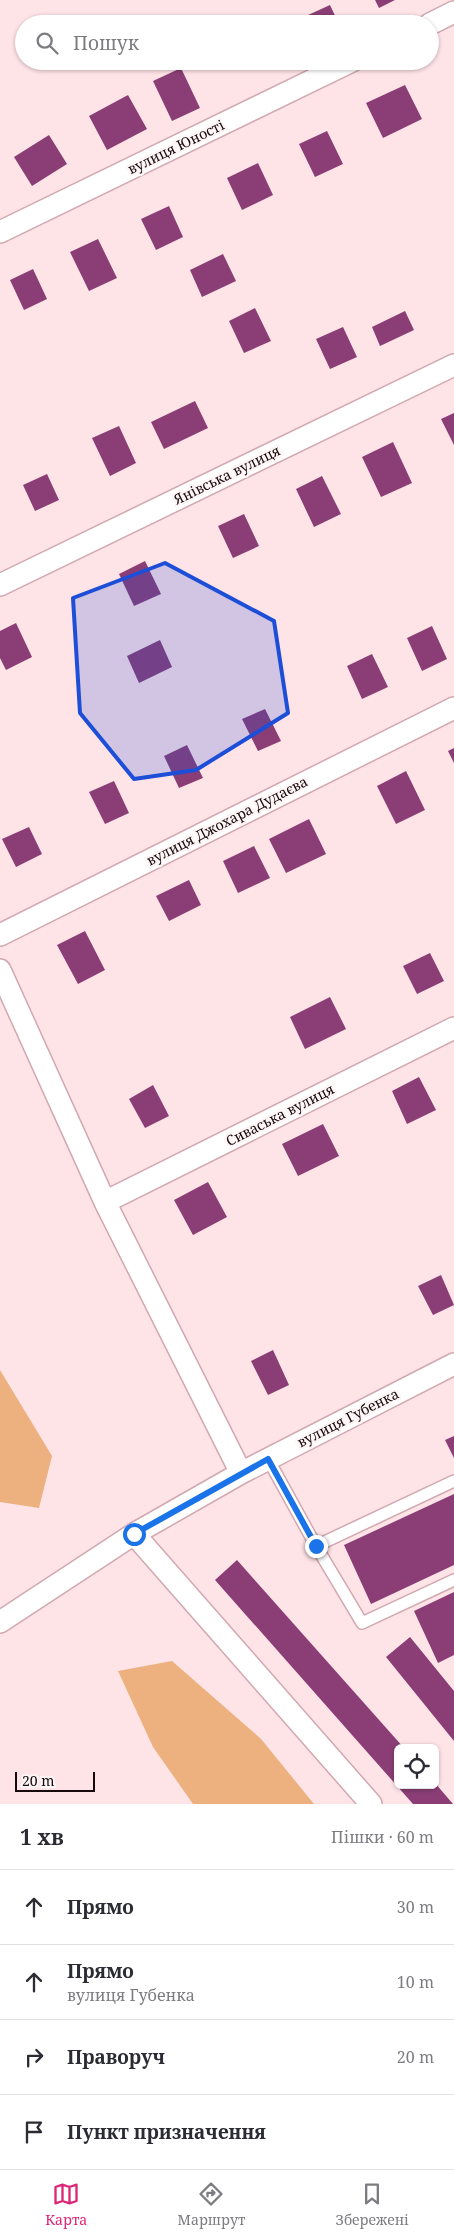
<!DOCTYPE html>
<html lang="uk">
<head>
<meta charset="utf-8">
<style>
	body { margin:0; font-family:"Noto Serif",serif; background:#f2f2f3; color:#2b2b33 }
	.controls { position:absolute; right:15px; bottom:15px; display:grid; overflow:hidden; border-radius:8px; box-shadow:0 1px 4px #0004 }
	.controls button { width:45px; height:45px; display:grid; place-items:center; padding:0; border:0; border-bottom:1px solid #e1e1e2; background:#fff; color:#2b2b33; font:25px sans-serif }
	.scale { position:absolute; left:15px; bottom:12px; width:80px; box-sizing:border-box; padding-left:5px; border:2px solid #16090c; border-top:0; font-size:14px; line-height:18px; white-space:nowrap; color:#16090c; -webkit-text-stroke:4px #fef5f7; paint-order:stroke }
	.stop { position:absolute; width:15px; height:15px; margin:-11px; border:4px solid #1a73e8; border-radius:50%; background:#fff }
	.stop.end { background:#1a73e8; border-color:#fff; box-shadow:0 1px 5px #0008 }
	.list { margin:0; padding:0; list-style:none }
	h2 { display:flex; justify-content:space-between; align-items:center; height:65px; margin:0; padding:0 20px; font-size:21px }
	h2 small { font-size:16px; font-weight:400; color:#7c7c81 }
	.list li { display:grid; grid-template-columns:32px 1fr auto; gap:15px; align-items:center; box-sizing:border-box; height:75px; padding:0 20px; border-top:1px solid #e1e1e2 }
	.list b { display:block; font-size:19px; white-space:nowrap }
	.list p { margin:0; font-size:16px; white-space:nowrap; color:#7c7c81 }
	.list em { font-size:16px; font-style:normal; color:#7c7c81 }
	.icon { flex:none; width:28px; height:28px; fill:none; stroke:currentColor; stroke-width:2; stroke-linecap:round; stroke-linejoin:round }
	.map { position:relative; flex:none; width:454px; height:1804px; overflow:hidden }
	.search { position:absolute; background:#fff; box-shadow:0 1px 4px #0004; left:15px; right:15px; top:15px; height:55px; display:flex; align-items:center; gap:12px; box-sizing:border-box; padding:0 18px; border-radius:28px; color:#7c7c81; font-size:19px }
	.sheet { height:365px; background:#fff }
	nav { display:flex; justify-content:space-around; align-items:center; box-sizing:border-box; height:70px; border-top:1px solid #e1e1e2; background:#fff; font-size:14px; color:#7c7c81 }
	nav a { display:grid; justify-items:center; gap:2px }
	nav .on { color:#db2777 }
	.map>svg:first-child { display:block }
	.green { fill:#ecb17e }
	.building { fill:#8a3e75 }
	.lines { fill:none; stroke-linecap:round; stroke-linejoin:round }
	.lane-casing { stroke:#d2a8b0; stroke-width:14 }
	.street-casing { stroke:#d2a8b0; stroke-width:24 }
	.lane { stroke:#fff; stroke-width:11 }
	.street { stroke:#fff; stroke-width:21 }
	.route { stroke:#1a73e8; stroke-width:6 }
	.marked { fill:#1d4ed8; fill-opacity:0.2; stroke:#1d4ed8; stroke-width:4; stroke-linejoin:round }
	.labels { text-anchor:middle; stroke-width:5; stroke-linejoin:round; paint-order:stroke }
	.street-label { font-size:14px; fill:#16090c; stroke:#fef5f7 }
</style>
</head>
<body>
<div class="map">
<svg width="454" height="1804" viewBox="0 0 454 1804">
	<rect width="100%" height="100%" fill="#fee3e7"/>
	<path class="green" d="M 0,1370 L 52,1456 L 39,1508 L 0,1502 Z
		M 172,1661 L 261,1739 L 314,1804 L 193,1804 L 153,1747 L 118,1671 Z"/>
	<path class="building" d="M 375,0 L 395,0 L 379,8 Z
		M 330,5 L 339,24 L 296,24 L 295,21 Z
		M 243,61 L 264,61 L 247,70 Z
		M 181,68 L 200,108 L 172,121 L 153,81 Z
		M 405,85 L 422,119 L 383,138 L 366,103 Z
		M 128,95 L 147,129 L 107,150 L 89,116 Z
		M 327,131 L 343,164 L 315,177 L 299,144 Z
		M 49,135 L 67,164 L 32,186 L 14,157 Z
		M 258,163 L 273,195 L 242,210 L 227,178 Z
		M 169,206 L 183,237 L 156,250 L 141,219 Z
		M 98,239 L 117,278 L 89,291 L 70,252 Z
		M 223,254 L 236,281 L 202,297 L 190,270 Z
		M 33,269 L 47,299 L 24,310 L 10,280 Z
		M 255,308 L 271,341 L 244,353 L 229,321 Z
		M 405,311 L 414,330 L 380,346 L 372,327 Z
		M 343,327 L 357,357 L 330,369 L 316,339 Z
		M 195,401 L 208,428 L 164,449 L 151,422 Z
		M 454,413 L 454,445 L 441,419 Z
		M 119,426 L 136,463 L 110,476 L 92,438 Z
		M 393,442 L 412,483 L 381,497 L 362,457 Z
		M 47,474 L 59,500 L 35,511 L 23,485 Z
		M 322,476 L 341,514 L 314,527 L 296,489 Z
		M 244,514 L 259,546 L 233,558 L 218,526 Z
		M 145,561 L 161,594 L 134,606 L 119,574 Z
		M 16,623 L 32,657 L 6,670 L 0,658 L 0,631 Z
		M 432,626 L 447,659 L 422,671 L 407,638 Z
		M 160,640 L 172,667 L 139,683 L 127,656 Z
		M 372,654 L 388,687 L 362,699 L 347,666 Z
		M 265,709 L 281,741 L 258,751 L 242,719 Z
		M 187,745 L 203,778 L 179,788 L 164,756 Z
		M 454,748 L 454,763 L 448,751 Z
		M 406,771 L 425,810 L 396,824 L 377,786 Z
		M 114,781 L 129,813 L 105,824 L 89,792 Z
		M 309,819 L 326,854 L 286,873 L 269,839 Z
		M 29,827 L 42,854 L 16,867 L 2,839 Z
		M 254,846 L 270,878 L 238,893 L 223,861 Z
		M 189,880 L 201,905 L 169,921 L 156,896 Z
		M 85,931 L 105,970 L 78,984 L 57,945 Z
		M 430,953 L 444,981 L 417,994 L 403,966 Z
		M 330,997 L 346,1029 L 305,1049 L 290,1017 Z
		M 419,1077 L 436,1110 L 407,1124 L 392,1091 Z
		M 153,1085 L 169,1116 L 145,1128 L 129,1099 Z
		M 323,1124 L 339,1156 L 298,1176 L 282,1144 Z
		M 208,1182 L 227,1217 L 193,1235 L 174,1200 Z
		M 441,1275 L 454,1305 L 433,1315 L 418,1286 Z
		M 273,1350 L 289,1385 L 268,1395 L 251,1361 Z
		M 454,1436 L 454,1458 L 445,1440 Z
		M 454,1494 L 454,1565 L 371,1604 L 344,1545 Z
		M 237,1560 L 404,1748 L 398,1748 L 398,1785 L 435,1785 L 435,1783 L 453,1804 L 413,1804 L 215,1580 Z
		M 454,1592 L 454,1655 L 438,1663 L 414,1611 Z
		M 410,1637 L 454,1691 L 454,1741 L 386,1657 Z"/>
	<g class="lines">
		<g class="lane-casing">
			<path id="lane" d="M 268,1459 L 316,1546
				M 454,1481 L 316,1546 L 362,1623 L 454,1580"/>
		</g>
		<g class="street-casing">
			<path id="street" d="M 430,24 L 454,12
				M 0,232 L 352,61
				M 0,585 L 454,365
				M 0,935 L 454,708
				M 0,970 L 105,1202 L 241,1473 L 134,1534 L 0,1622
				M 105,1202 L 454,1028
				M 241,1473 L 454,1364
				M 134,1534 L 371,1804"/>
		</g>
		<use href="#lane" class="lane"/>
		<use href="#street" class="street"/>
	</g>
	<g class="lines">
		<path class="route" d="M 134,1534 L 268,1459 L 316,1546"/>
	</g>
	<path class="marked" d="M 165,563 L 274,621 L 288,713 L 196,770 L 134,779 L 80,713 L 73,598 Z"/>
	<g class="labels">
		<g class="street-label">
			<text transform="translate(176 147) rotate(-26)" y="5">вулиця Юності</text>
			<text transform="translate(227 475) rotate(-26)" y="5">Янівська вулиця</text>
			<text transform="translate(227 821) rotate(-27)" y="5">вулиця Джохара Дудаєва</text>
			<text transform="translate(280 1115) rotate(-27)" y="5">Сиваська вулиця</text>
			<text transform="translate(348 1418) rotate(-27)" y="5">вулиця Губенка</text>
		</g>
	</g>
</svg>
<div class="controls">
<button><svg class="icon" aria-label="locate" viewBox="0 0 24 24"><circle cx="12" cy="12" r="6"/><path d="M12 2v4M12 18v4M2 12h4M18 12h4"/></svg></button>
</div>
<div class="scale">20 m</div>
<div class="stop" style="left:134px;top:1534px"></div>
<div class="stop end" style="left:316px;top:1546px"></div>
<div class="search"><svg class="icon" aria-label="search" viewBox="0 0 24 24"><circle cx="10" cy="10" r="6"/><path d="M15 15l6 6"/></svg>Пошук</div>
</div>
<section class="sheet">
<h2>1 хв<small>Пішки · 60 m</small></h2>
<ul class="list">
<li><svg class="icon" aria-label="ahead" viewBox="0 0 24 24"><path d="M12 20V5M6 11l6-6 6 6"/></svg><div><b>Прямо</b></div><em>30 m</em></li>
<li><svg class="icon" aria-label="ahead" viewBox="0 0 24 24"><path d="M12 20V5M6 11l6-6 6 6"/></svg><div><b>Прямо</b><p>вулиця Губенка</p></div><em>10 m</em></li>
<li><svg class="icon" aria-label="right" viewBox="0 0 24 24"><path d="M7 20v-9h11M14 6l5 5-5 5"/></svg><div><b>Праворуч</b></div><em>20 m</em></li>
<li><svg class="icon" aria-label="arrive" viewBox="0 0 24 24"><path d="M6 21V4h12l-3 4 3 4H6"/></svg><div><b>Пункт призначення</b></div></li>
</ul>
</section>
<nav>
<a class="on"><svg class="icon" aria-label="map" viewBox="0 0 24 24"><path d="M3 6l6-2 6 2 6-2v14l-6 2-6-2-6 2zM9 4v14M15 6v14"/></svg>Карта</a>
<a><svg class="icon" aria-label="directions" viewBox="0 0 24 24"><path d="M12 3l9 9-9 9-9-9zM9 14v-3h6M13 9l2 2-2 2"/></svg>Маршрут</a>
<a><svg class="icon" aria-label="saved" viewBox="0 0 24 24"><path d="M7 4h10v16l-5-4-5 4z"/></svg>Збережені</a>
</nav>
</body>
</html>
